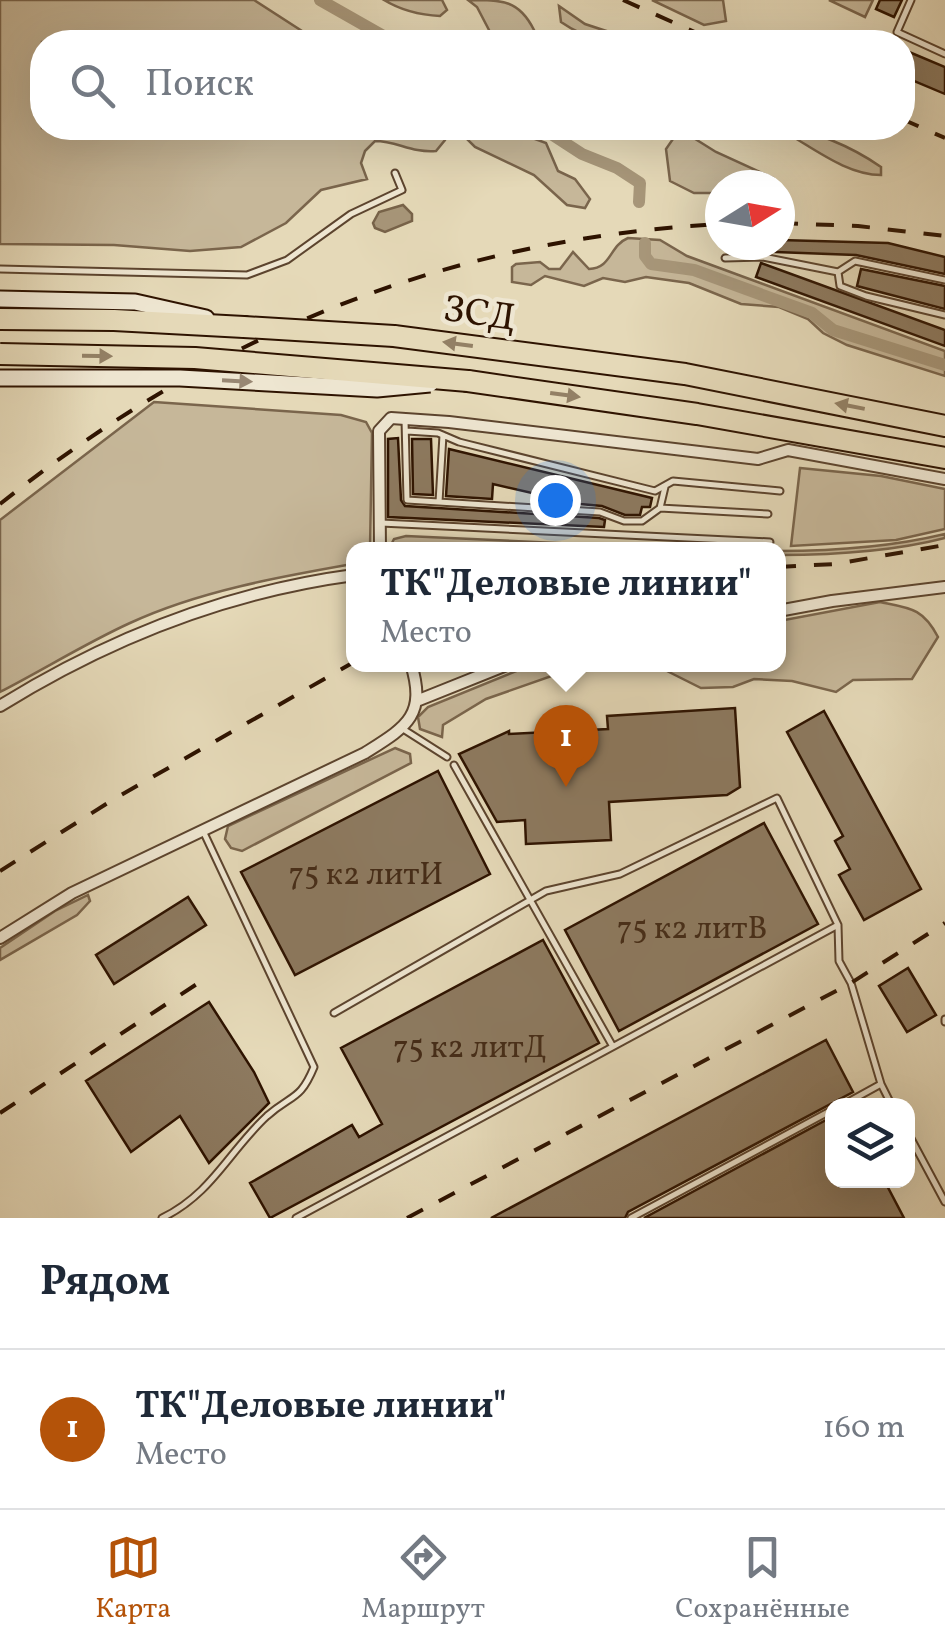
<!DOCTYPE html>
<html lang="ru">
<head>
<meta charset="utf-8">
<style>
	body { margin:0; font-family:Vollkorn,serif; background:#f6f6f7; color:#1f2937 }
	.controls { position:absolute; right:30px; bottom:30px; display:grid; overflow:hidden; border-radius:20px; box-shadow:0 10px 40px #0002 }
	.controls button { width:90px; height:90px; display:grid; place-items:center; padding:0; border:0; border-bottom:2px solid #e0e1e3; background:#fff; color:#1f2937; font:50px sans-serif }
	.compass { position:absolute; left:705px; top:170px; width:90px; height:90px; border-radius:50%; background:#fff; box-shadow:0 10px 40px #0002; rotate:79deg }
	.you { position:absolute; left:555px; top:500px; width:35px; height:35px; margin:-25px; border:8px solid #fff; border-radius:50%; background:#1a73e8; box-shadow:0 0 0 15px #1a73e833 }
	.badge { display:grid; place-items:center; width:65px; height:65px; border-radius:50%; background:#b45309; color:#fff; font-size:32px; font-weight:700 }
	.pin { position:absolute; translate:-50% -82px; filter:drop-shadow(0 2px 5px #0008) }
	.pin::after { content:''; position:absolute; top:52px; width:35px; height:30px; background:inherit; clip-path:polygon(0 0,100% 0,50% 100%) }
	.popup { position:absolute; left:346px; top:542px; width:440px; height:130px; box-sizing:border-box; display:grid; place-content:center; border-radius:20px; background:#fff; filter:drop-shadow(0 2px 8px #0005); font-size:32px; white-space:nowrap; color:#747a83 }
	.popup b { font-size:38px; color:#1f2937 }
	.popup::after { content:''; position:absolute; left:50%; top:100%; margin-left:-20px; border:20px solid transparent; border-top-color:#fff }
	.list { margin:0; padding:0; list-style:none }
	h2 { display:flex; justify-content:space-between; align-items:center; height:130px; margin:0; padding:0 40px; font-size:42px }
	h2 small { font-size:32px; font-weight:400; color:#747a83 }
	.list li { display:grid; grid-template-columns:65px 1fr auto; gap:30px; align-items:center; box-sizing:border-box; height:160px; padding:0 40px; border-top:2px solid #e0e1e3 }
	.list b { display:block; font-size:38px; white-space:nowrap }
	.list p { margin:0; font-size:32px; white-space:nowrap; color:#747a83 }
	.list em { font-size:32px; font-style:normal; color:#747a83 }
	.icon { flex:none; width:55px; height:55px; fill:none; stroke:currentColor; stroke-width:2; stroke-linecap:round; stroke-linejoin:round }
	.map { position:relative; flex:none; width:945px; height:1218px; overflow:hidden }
	.search { position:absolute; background:#fff; box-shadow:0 10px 40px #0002; left:30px; right:30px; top:30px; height:110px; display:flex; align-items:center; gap:25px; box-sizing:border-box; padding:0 35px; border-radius:40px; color:#747a83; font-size:38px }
	.sheet { height:290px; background:#fff }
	nav { display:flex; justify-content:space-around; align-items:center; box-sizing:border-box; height:140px; border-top:2px solid #e0e1e3; background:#fff; font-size:28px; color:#747a83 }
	nav a { display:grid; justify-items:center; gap:5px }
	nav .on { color:#b45309 }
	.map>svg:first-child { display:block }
	.green { fill:#c6b799; stroke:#7a654c; stroke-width:2.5 }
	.water { fill:#a79679; stroke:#776249; stroke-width:2.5 }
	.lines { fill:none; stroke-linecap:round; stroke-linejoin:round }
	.canal { stroke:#a79679; stroke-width:12 }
	.building { fill:#8d7a60; stroke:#2e1300; stroke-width:2.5 }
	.lane-casing { stroke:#5c442e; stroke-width:9 }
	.street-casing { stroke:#5c442e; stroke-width:14 }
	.secondary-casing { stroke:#2e1300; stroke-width:19 }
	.highway-casing { stroke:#2e1300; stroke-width:24 }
	.lane { stroke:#eee6d1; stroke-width:5 }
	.street { stroke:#eee6d1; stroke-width:10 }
	.secondary { stroke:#eee6d1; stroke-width:15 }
	.highway { stroke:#e5d9b8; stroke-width:20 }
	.rail { stroke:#2e1300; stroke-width:4; stroke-dasharray:18 18; stroke-linecap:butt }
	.secondary-bridge-casing { stroke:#2e1300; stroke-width:19; stroke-linecap:butt }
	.highway-bridge-casing { stroke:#2e1300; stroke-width:24; stroke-linecap:butt }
	.secondary-bridge { stroke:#eee6d1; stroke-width:15 }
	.highway-bridge { stroke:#e5d9b8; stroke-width:20 }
	.oneway { fill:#938065 }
	.oneway2 { fill:#988773 }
	.labels { text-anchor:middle; stroke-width:9; stroke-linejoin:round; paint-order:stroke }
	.number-label { font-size:32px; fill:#462d18 }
	.street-label { font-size:38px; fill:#2e1300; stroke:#eee6d1 }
</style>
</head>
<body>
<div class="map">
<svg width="945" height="1218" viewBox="0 0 945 1218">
	<rect width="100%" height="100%" fill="#e5d9b8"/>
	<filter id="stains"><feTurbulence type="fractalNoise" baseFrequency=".002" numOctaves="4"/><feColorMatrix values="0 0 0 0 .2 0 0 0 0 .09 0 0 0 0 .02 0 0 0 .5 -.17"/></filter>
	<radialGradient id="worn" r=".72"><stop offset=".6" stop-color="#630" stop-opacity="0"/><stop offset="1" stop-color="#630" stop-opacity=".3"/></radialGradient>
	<path class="green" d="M 0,0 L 254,0 L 319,42 L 42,42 L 42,128 L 445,128 L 445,140 L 436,151 C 411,153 397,141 375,141 L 365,151 L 361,163 L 367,179 L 321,190 L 286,223 L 241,247 L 190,251 L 114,245 L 0,244 Z
		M 384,0 L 442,0 L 447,10 L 440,16 C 419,15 402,11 384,0 Z
		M 468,0 C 503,0 519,0 534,30 L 527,42 L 484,42 L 489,30 L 477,7 Z
		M 652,0 L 723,0 L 726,21 L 704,25 Z
		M 829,0 L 873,0 L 865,17 Z
		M 559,6 L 585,24 L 640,42 C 609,43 587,40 561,22 Z
		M 448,128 L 505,128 L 546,143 L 558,171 L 575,179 L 590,199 L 585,208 L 567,205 L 534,175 L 475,147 L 460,132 Z
		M 777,128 C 809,127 854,148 881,167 L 881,175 C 844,175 809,144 777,128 Z
		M 675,136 L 692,137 L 716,152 L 773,178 L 767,185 L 720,185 L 716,193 L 694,193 L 670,181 L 666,149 Z
		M 628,238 L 660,240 L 687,256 L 945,351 L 945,376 L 847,345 L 823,333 L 808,319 L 779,307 L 741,304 L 689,283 L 646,277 L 625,282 L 603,278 L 584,286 L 545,276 L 531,285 L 512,282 L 512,267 L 516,264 L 540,262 L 549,269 L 560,269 L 573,252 L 589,269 C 612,268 609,246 628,238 Z
		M 154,402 L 341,415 L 366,422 L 372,433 L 370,549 L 354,550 L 353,564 C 279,577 199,591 130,623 C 86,643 43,670 0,692 L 0,520 Z
		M 800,468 L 881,476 L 945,489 L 945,529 L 896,540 L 791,546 Z
		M 945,534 L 945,538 C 891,552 834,555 779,555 L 779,551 C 834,551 891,547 945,534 Z
		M 406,536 L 686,549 L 389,549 L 394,539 Z
		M 880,602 C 910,608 923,608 938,637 L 912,679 L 853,680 L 836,692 L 792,681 L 754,679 L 733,687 L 701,688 L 655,665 L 778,664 L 779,621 Z
		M 531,665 L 583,665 L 486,699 L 443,725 L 442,737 L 420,729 L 418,717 L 428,707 Z
		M 395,748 L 410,754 L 411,763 L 242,851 L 231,848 L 225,839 L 228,826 Z
		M 88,895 L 90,901 L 77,915 L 0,960 L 0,948 L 55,911 Z"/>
	<path class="water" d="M 403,205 L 412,214 L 412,221 L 385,232 L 375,228 L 373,223 L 379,212 Z"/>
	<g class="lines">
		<path class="canal" d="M 320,0 L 394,42
			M 542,128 L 582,154 L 617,168 L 640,183 L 639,202
			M 645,243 L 645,256 L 651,264 L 694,270 L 812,313 L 833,330 L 945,365"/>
	</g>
	<path class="building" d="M 880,0 L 902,0 L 894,17 L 876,9 Z
		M 902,49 L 945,67 L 945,94 L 902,76 Z
		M 780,240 L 888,243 L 945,257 L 945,274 L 856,255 L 745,251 L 745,245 L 780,245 Z
		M 761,263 L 945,330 L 945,346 L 756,277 Z
		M 861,269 L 945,286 L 945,309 L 857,286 Z
		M 398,438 L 401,500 L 405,506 L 599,518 L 605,520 L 604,527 L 388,517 L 388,439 Z
		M 412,439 L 431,439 L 433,495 L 413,494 Z
		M 449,449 L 652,498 L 650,507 L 642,507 L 640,515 L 625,515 L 602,506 L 580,504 L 493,484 L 492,499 L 446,496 Z
		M 735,708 L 740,787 L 727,795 L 609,802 L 611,840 L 526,844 L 525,820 L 497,822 L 459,754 L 509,731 L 509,734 L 608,729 L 607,716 Z
		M 824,711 L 921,889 L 864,920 L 839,875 L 850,869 L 835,841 L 843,836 L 787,732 Z
		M 438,771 L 490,874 L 295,975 L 241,872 Z
		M 764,823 L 818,924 L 619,1031 L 565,930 Z
		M 188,897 L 206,925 L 114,984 L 96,955 Z
		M 543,940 L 599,1043 L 270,1218 L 250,1183 L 352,1125 L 359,1137 L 382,1124 L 341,1048 Z
		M 908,968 L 936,1015 L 907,1032 L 879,986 Z
		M 209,1002 L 254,1072 L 269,1103 L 209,1163 L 180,1116 L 131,1152 L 86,1081 Z
		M 826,1040 L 853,1092 L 628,1212 L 625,1218 L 491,1218 Z
		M 828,1119 L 832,1128 L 832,1180 L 884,1180 L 904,1218 L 644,1218 Z"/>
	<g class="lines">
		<g class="lane-casing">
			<path id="lane" d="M 911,0 L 897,32 L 945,54
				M 725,258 L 763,257 L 838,272
				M 0,269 L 247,275 L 287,260 L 351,214 L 402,190 L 395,173
				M 945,280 L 855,261 L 838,272 L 840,286 L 866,296 L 945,315
				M 405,420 L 407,500 L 600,512 L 624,521 L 642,521 L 660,508 L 768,514
				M 407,431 L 438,433 L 459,442 L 655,491 L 673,481 L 780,491
				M 439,502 L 443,435
				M 660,508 L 665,487
				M 381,523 L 770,542
				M 403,729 L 447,757
				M 454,765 L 612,1045
				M 334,1013 L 546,891 L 620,874 L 777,798 L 838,925 L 839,961 L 851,983 L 881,1084 L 841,1106
				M 945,1019 L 945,1022
				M 881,1084 L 892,1106
				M 908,1133 L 945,1202
				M 162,1218 C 212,1194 229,1151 267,1116 C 292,1094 300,1101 314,1067 L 204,833
				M 296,1218 L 838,925
				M 631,1218 L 832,1110"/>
		</g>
		<g class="street-casing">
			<path id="street" d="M 380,550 L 379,431 L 391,418 L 449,422 L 758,459 L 788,450 L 945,479
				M 778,611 L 832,601 L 945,587
				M 419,700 L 509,664
				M 0,706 C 108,639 227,592 354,575
				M 0,938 L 72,893 L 365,753 C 406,727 427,716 411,664"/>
		</g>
		<g class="secondary-casing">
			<path id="secondary" d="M 0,299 L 135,302 L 206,318"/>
		</g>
		<g class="highway-casing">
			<path id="highway" d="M 0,319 L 114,320 L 244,327
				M 394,336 L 685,374 L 945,426
				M 468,381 L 697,414 L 945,458"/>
		</g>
		<use href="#lane" class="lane"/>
		<use href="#street" class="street"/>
		<use href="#secondary" class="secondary"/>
		<use href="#highway" class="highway"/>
		<path class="rail" d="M 623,0 L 717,42
			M 902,119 L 945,138
			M 780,223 L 858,226 L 945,236
			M 0,504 C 214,334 446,239 720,224
			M 778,567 L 835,564 L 945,545
			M 0,871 L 114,799 L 354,662
			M 0,1113 L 203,980
			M 407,1218 L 851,983 L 945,923"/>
		<g class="secondary-bridge-casing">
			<path id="secondary-bridge" d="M 0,378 L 180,378 L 377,389 L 430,384"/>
		</g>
		<g class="highway-bridge-casing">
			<path id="highway-bridge" d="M 244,327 L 394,336
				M 0,354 L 195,358 L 468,381"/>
		</g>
		<use href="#secondary-bridge" class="secondary-bridge"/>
		<use href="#highway-bridge" class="highway-bridge"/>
	</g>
	<defs><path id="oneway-solid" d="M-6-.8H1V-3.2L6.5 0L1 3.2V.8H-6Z" transform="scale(2.5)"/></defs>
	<g class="oneway">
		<use href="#oneway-solid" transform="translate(458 344) rotate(-172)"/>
		<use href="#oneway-solid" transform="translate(97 356) rotate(1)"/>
		<use href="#oneway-solid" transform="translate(565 395) rotate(8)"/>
		<use href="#oneway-solid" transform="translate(850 406) rotate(-169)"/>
	</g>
	<use class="oneway2" href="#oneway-solid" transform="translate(237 381) rotate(3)"/>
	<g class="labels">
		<g class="number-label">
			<text x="366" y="884">75 к2 литИ</text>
			<text x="692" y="938">75 к2 литВ</text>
			<text x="470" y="1057">75 к2 литД</text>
		</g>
		<g class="street-label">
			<text transform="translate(480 312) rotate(8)" y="13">ЗСД</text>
		</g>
	</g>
	<rect width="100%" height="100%" filter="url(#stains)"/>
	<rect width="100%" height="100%" fill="url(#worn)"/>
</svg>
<div class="controls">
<button><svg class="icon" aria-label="layers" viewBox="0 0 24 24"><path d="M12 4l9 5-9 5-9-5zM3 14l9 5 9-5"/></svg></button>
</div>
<svg class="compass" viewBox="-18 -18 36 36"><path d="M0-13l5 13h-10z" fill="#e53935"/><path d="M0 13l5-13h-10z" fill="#747a83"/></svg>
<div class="you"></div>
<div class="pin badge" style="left:566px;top:787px">1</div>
<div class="popup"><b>ТК&quot;Деловые линии&quot;</b>Место</div>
<div class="search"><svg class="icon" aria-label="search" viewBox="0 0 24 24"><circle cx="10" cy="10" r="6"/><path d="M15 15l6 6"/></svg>Поиск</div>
</div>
<section class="sheet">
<h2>Рядом<small></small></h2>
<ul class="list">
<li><span class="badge">1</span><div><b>ТК&quot;Деловые линии&quot;</b><p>Место</p></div><em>160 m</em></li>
</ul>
</section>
<nav>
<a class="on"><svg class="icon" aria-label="map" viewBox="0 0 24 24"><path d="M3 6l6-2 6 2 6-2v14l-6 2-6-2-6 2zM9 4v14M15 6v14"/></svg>Карта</a>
<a><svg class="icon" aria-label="directions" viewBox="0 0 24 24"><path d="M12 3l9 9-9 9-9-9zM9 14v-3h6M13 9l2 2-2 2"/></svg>Маршрут</a>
<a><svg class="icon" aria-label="saved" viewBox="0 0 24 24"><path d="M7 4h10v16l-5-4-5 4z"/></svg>Сохранённые</a>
</nav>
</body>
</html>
